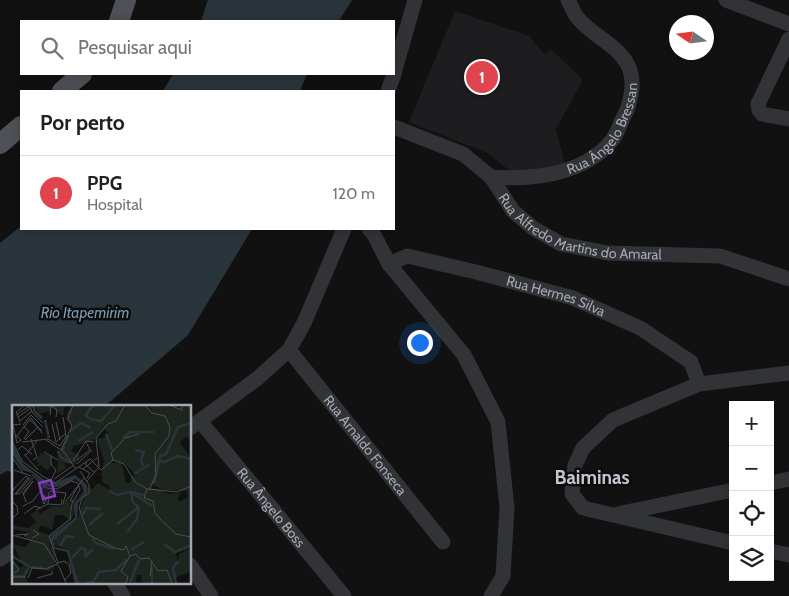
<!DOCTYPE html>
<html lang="pt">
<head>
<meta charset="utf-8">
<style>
	body { margin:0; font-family:Cabin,sans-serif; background:#f2f2f2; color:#202124 }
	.controls { position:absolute; right:15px; bottom:15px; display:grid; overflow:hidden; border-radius:0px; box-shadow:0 2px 12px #0003 }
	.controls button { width:45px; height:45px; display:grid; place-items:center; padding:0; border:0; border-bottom:1px solid #e0e0e0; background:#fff; color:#202124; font:25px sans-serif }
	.compass { position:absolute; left:669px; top:15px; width:45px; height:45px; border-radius:50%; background:#fff; box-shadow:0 2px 12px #0003; rotate:283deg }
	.you { position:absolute; left:419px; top:342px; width:18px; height:18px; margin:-12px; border:4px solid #fff; border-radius:50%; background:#1a73e8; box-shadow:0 0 0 8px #1a73e833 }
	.badge { display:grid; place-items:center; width:32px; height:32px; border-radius:50%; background:#0f766e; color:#fff; font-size:16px; font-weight:700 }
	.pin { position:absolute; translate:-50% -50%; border:2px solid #fff; box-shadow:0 1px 5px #0006 }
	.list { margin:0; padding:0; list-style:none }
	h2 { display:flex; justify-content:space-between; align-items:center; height:65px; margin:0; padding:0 20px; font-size:21px }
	h2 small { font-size:16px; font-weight:400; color:#757577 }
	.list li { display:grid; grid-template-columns:32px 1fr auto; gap:15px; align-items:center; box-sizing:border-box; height:75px; padding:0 20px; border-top:1px solid #e0e0e0 }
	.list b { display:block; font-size:19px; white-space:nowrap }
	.list p { margin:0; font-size:16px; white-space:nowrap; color:#757577 }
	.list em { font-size:16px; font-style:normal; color:#757577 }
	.icon { flex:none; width:28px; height:28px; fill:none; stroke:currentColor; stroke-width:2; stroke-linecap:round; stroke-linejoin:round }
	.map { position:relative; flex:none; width:789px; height:596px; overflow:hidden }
	.search { position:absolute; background:#fff; box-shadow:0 2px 12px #0003; left:20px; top:20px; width:375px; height:55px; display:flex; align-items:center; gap:12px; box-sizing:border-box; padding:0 18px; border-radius:0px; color:#757577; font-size:19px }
	.panel { position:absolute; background:#fff; box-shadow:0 2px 12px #0003; left:20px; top:90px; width:375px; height:140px; border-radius:0px }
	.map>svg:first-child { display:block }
	.built { fill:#1d1d1f }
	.water { fill:#2a353b }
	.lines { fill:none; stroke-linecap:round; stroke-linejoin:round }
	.minor { stroke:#323337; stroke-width:15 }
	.major { stroke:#4e5156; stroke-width:20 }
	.labels { text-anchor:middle; stroke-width:5; stroke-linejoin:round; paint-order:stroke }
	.street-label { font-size:14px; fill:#a2a9b3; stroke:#0c0c0d }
	.water-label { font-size:15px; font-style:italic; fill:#789baf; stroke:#0c0c0d }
	.district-label { font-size:19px; font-weight:bold; fill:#c3c7cf; stroke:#0c0c0d }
	.inset-river { fill:none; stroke:#2a353b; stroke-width:2.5 }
	.inset-road { fill:none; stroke:#4b4e52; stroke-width:1 }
	.view { fill:#813fbd; fill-opacity:0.15; stroke:#813fbd; stroke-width:2.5 }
	.inset-edge { fill:none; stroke:#a2a9b3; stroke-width:2.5 }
</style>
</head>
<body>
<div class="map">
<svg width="789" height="596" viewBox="0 0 789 596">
	<rect width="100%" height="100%" fill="#111112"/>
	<path class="built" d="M 455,11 L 529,36 L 544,54 L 551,49 L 583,80 L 556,129 L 565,164 L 549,171 L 513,173 L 487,153 L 409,122 Z"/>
	<path class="water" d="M 208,0 L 352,0 L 339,21 L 201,21 Z
		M 173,74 L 307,74 L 300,91 L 163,91 Z
		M 21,226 L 21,229 L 252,229 L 188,335 L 105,406 L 14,406 L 14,472 L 7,471 L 0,475 L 0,243 Z"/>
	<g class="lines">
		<g class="minor">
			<path d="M 726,0 L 789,24"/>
			<path d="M 789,39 L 758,104 L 759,110 L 762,114 L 789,119"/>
			<path d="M 394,73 L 415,0"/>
			<path d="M 388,91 L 394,74"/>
			<path id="s1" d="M 394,127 L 463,154 L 491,177 L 513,211 L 533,228 L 561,244 L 608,253 L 720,256 L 789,279"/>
			<path id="s2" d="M 491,177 C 533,180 585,175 613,139 C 617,133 620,125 623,118 C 630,106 635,84 630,70 C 622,46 591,36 577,17 C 573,12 571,5 568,0"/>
			<path d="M 369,229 L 372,231 L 389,264 L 464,355 L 498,422 L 507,508 L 503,576 L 491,596"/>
			<path id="s3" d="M 389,264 L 407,256 L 476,272 L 573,298 L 640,328 L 691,362 L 699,384"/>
			<path id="s4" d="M 289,350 L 443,542"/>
			<path id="s5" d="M 200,421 L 344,596"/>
			<path d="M 190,428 L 258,378 L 289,350 L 304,323 L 344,229"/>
			<path d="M 770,483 L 789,479"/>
			<path d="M 617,514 L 733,490"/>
			<path d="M 733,543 L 583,508 L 572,494 L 575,465 L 583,448 L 613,420 L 699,384 L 789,373"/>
			<path d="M 770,551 L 789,555"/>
			<path d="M 0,559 L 14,550"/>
			<path d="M 190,565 L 211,596"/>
			<path d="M 114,582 L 123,596"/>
		</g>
		<path class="major" d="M 119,21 L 126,0
			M 62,91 L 82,74
			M 0,144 L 21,126"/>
	</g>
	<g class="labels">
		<g class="street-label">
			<text dy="5" stroke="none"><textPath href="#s2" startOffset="135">Rua Ângelo Bressan</textPath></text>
			<text dy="5" stroke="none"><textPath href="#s1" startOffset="221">Rua Alfredo Martins do Amaral</textPath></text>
			<text dy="5" stroke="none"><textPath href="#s3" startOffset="174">Rua Hermes Silva</textPath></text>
			<text dy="5" stroke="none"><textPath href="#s4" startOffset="122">Rua Arnaldo Fonseca</textPath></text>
			<text dy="5" stroke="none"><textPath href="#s5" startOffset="112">Rua Ângelo Boss</textPath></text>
		</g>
		<g class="water-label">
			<text x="85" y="318">Rio Itapemirim</text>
		</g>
		<g class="district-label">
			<text x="592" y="484">Baiminas</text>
		</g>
	</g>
	<g transform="translate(12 405)">
		<rect width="179" height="179" fill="#111112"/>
		<path d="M 23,0 L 53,0 L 51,11 L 39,1 L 38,6 L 27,9 ZM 61,0 L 133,0 L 142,8 L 136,0 L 165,3 L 179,0 L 179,34 L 173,32 L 168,37 L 179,54 L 179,140 L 163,147 L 166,156 L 167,149 L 179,143 L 179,166 L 163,173 L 160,178 L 130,178 L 129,170 L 125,170 L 124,178 L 117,176 L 114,178 L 67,178 L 57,145 L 41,139 L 45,130 L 65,114 L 75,82 L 80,84 L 86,78 L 98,85 L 97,81 L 90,77 L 90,71 L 84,69 L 89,70 L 92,56 L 85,34 L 94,32 L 96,28 L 92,23 L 82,35 L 62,41 L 59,46 L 68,50 L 64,59 L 52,58 L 54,63 L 45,69 L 47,47 L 54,41 L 60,21 L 54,15 L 55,7 ZM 101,55 L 113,59 L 125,71 L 119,70 L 119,77 L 114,78 L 111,62 L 108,58 L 99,58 ZM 141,80 L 151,85 L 176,86 L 175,93 L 167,97 L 166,92 L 170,88 L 157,89 L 138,82 ZM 29,48 L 38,51 L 40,60 L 35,65 L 29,60 L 24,62 L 26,58 L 24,55 ZM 68,77 L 70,80 L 72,87 L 66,93 L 60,114 L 40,130 L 38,140 L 43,148 L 42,163 L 36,166 L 13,159 L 17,167 L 13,172 L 17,178 L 0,178 L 0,155 L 9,163 L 12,160 L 0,139 L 13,142 L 19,136 L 12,131 L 17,127 L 0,124 L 0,118 L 3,121 L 17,123 L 24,117 L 18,110 L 26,105 L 28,109 L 40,101 L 49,102 L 53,96 L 57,96 L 60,104 L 57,109 L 60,110 L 61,98 L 71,86 ZM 43,110 L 51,110 L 57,114 L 37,130 L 26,126 L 29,120 L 40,125 Z" fill="#1d251e" fill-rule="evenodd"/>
		<path d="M 0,38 L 11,59 L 38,79 L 63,70 L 75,80 L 75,88 L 66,98 L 65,114 L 41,136 L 43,142 L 57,145 L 67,178 L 63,178 L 55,147 L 42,144 L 38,136 L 40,130 L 63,113 L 62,100 L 72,87 L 70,80 L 64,74 L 46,82 L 33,81 L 20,68 L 10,65 L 1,50 Z" fill="#2a353b"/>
		<path class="inset-river" d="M 21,0 L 23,7 L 30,13M 77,14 L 74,10 L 81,0M 78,14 L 89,16 L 103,0M 33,15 L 37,33M 58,26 L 69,18 L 79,23M 94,29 L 100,45M 111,33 L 118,27 L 142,27M 66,36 L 81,27M 50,45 L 57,30M 123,45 L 132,47 L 129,55 L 131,61M 46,46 L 48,52 L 60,58M 148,56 L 152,57 L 166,51 L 179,54M 122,69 L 138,59M 142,78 L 148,51 L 154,49 L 166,22 L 179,18M 97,86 L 105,90 L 118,87 L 132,90M 119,87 L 140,101M 119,88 L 121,98 L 127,102M 71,110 L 74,103 L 89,104M 105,119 L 127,102M 77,120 L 91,108M 115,127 L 125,114 L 127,102M 80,133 L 84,138 L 102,144M 152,139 L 163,147 L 178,141M 48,141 L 54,131 L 62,132M 119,145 L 132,137M 0,151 L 18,162 L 31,163M 60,153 L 69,143 L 73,144 L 74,151 L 81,144M 0,171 L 12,171 L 17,163M 74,178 L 81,177 L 87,167 L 104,165 L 115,154M 118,178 L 127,155M 140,178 L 140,162M 164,178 L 161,163 L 166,156"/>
		<path class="inset-road" d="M 133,0 L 140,8 L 153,11 L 158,22 L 157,31 L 143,49 L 144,70 L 137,85M 157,0 L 170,5 L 170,0M 18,1 L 20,7 L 31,18M 5,9 L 18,1M 38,10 L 39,1 L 45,5 L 44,12M 6,12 L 19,3M 18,15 L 30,26M 8,16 L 4,7 L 11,2M 7,17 L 20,6M 44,17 L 48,35M 40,19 L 44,37 L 53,29M 11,20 L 19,10 L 31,22M 5,31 L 9,35 L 5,38 L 1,20 L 9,19M 4,32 L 19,13 L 30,28M 12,34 L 17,26 L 12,22M 19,34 L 25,52 L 21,55M 13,35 L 26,22M 34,35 L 52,47 L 64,64M 0,36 L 10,56 L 29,70M 10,37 L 36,34 L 48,41 L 54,31 L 51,12M 6,45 L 10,41 L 20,49M 49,45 L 60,21 L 56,13 L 61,0M 32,47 L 46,55M 12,49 L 26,65M 14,50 L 25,36M 39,50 L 39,59 L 44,65 L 40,73M 0,52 L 11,68M 65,55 L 78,45 L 74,37M 101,55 L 99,48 L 103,44 L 113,33 L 127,29M 61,56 L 74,36 L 82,37M 75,57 L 73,59 L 83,68M 65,59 L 80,45M 67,62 L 78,68 L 75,73M 71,64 L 85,53M 2,65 L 19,71M 68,66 L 77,80 L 77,88 L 70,93 L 67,103 L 77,130 L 103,143 L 112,145 L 114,141 L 118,151 L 124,149 L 128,154 L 137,153 L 146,166 L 155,165 L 160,178M 20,70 L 34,83 L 45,84 L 59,76 L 66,78M 29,70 L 43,78 L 78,54 L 89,65 L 101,55 L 112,59 L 123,77 L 135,84 L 147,85M 42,74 L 62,60M 75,76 L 87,62 L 84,33 L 96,19 L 104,16 L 113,0M 135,84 L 132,93 L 141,96 L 143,108 L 149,115 L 164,129 L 179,132M 1,85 L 14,71 L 17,74M 145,85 L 165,87 L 179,81M 38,86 L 54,88 L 51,99M 3,89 L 7,89 L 21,73M 3,89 L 16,73M 4,89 L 19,72M 11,90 L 21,76M 32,90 L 34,96 L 32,99 L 31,98 ZM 0,96 L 5,101 L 6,108 L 0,114M 54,96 L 73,72M 62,96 L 58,96 L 66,81M 14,97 L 11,88 L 21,76M 36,99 L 49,100 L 50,94M 11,101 L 21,96 L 32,81M 24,105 L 36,99 L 37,87M 12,109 L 23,101 L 29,103M 0,130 L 32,139 L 49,165M 4,130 L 16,129 L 12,131M 20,133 L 27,129 L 21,125M 0,155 L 7,165 L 2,168M 46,158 L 37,131 L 58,114 L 60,98 L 68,85 L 66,78M 46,158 L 52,156 L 57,159 L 59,168 L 53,175M 48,164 L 54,178M 138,171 L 140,156M 16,173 L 20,163 L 34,164 L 45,159M 25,173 L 40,169 L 40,166M 0,175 L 2,172 L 14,172M 114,178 L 116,172 L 109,166 L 118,151"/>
		<path class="view" d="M 39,75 L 43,91 L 31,94 L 27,78 Z"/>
		<rect width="179" height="179" class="inset-edge"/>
	</g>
</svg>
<div class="controls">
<button>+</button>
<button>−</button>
<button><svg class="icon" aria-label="locate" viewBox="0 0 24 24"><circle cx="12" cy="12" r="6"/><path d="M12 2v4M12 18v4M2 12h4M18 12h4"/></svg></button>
<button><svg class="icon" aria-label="layers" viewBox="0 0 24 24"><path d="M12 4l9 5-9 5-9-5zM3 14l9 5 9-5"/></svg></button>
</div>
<svg class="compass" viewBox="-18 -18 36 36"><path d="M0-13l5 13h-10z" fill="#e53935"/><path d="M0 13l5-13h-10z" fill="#757577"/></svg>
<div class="you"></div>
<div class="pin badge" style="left:482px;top:77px;background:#e0444e">1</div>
<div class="search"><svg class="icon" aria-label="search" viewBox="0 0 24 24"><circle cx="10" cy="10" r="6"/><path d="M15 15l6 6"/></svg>Pesquisar aqui</div>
<section class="panel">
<h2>Por perto<small></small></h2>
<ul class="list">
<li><span class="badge" style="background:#e0444e">1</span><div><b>PPG</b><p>Hospital</p></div><em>120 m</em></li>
</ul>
</section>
</div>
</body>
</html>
